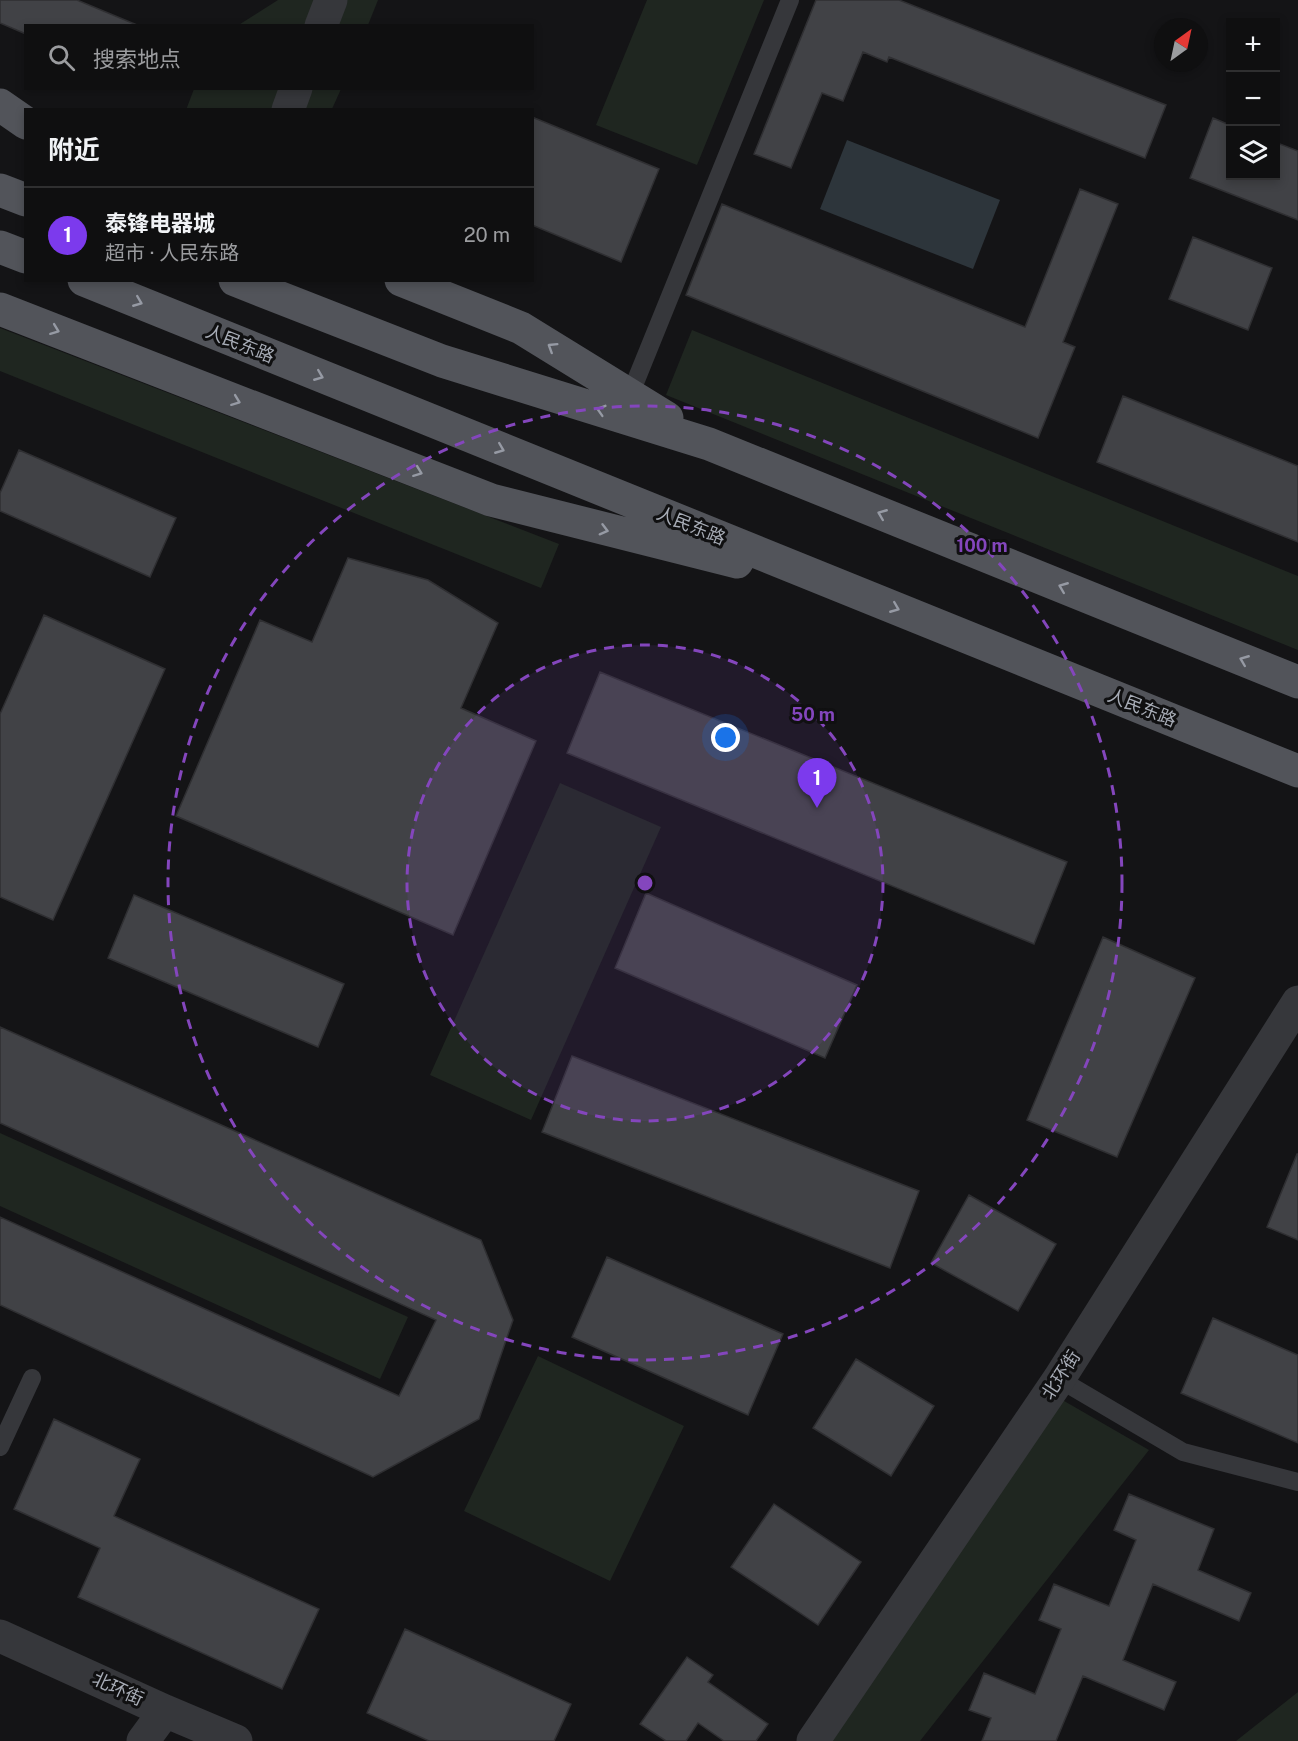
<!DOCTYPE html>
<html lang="zh">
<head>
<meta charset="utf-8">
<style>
	body { margin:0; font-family:"Public Sans","Noto Sans SC",sans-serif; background:#181819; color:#f1f3f6 }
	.controls { position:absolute; right:18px; top:18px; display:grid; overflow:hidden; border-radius:0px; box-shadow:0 3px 9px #0003 }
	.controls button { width:54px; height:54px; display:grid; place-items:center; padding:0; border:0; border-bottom:2px solid #2f2f30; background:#0f0f10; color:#f1f3f6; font:30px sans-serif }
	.compass { position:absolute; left:1154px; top:18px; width:54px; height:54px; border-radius:50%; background:#0f0f10; box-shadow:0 3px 9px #0003; rotate:33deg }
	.you { position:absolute; left:726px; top:738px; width:21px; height:21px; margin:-15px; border:4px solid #fff; border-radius:50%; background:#1a73e8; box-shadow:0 0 0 9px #1a73e833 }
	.badge { display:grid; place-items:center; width:39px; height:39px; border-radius:50%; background:#7c3aed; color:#fff; font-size:20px; font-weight:700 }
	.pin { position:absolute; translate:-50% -50px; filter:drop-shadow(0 2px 3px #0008) }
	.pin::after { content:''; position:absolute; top:32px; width:21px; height:18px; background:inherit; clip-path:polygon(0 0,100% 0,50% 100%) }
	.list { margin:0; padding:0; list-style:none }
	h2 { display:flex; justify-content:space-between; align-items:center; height:78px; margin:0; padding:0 24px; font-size:26px }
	h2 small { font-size:20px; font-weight:400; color:#9b9c9f }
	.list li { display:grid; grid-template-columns:39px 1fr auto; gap:18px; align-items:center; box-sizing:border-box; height:96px; padding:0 24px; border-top:2px solid #2f2f30 }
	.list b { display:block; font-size:22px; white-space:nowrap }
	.list p { margin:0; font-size:20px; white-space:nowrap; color:#9b9c9f }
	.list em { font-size:20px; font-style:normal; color:#9b9c9f }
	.icon { flex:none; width:33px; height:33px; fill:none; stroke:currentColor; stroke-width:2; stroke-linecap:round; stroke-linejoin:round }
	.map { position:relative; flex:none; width:1298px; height:1741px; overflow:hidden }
	.search { position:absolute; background:#0f0f10; box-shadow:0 3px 9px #0003; left:24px; top:24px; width:510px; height:66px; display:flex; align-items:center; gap:15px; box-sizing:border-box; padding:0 21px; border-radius:0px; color:#9b9c9f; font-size:22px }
	.panel { position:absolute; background:#0f0f10; box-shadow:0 3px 9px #0003; left:24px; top:108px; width:510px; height:174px; border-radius:0px }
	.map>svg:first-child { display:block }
	.green { fill:#1f2620 }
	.water { fill:#2d353b }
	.building { fill:#414246; stroke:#2f2f32; stroke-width:1.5 }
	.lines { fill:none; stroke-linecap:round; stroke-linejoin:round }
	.lane { stroke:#36373b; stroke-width:18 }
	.street { stroke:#36373b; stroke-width:33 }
	.primary { stroke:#52545a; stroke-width:33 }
	.oneway { stroke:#969aa4 }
	.ring { fill:none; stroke:#8446bd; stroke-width:3; stroke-dasharray:10 8 }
	.labels { text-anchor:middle; stroke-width:6; stroke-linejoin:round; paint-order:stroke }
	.street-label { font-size:18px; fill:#a7acb6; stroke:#101011 }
	.centre { fill:#8446bd; stroke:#101011; stroke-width:3 }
	.ring-label { font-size:18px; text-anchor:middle; font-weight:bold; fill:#8446bd; stroke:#101011; stroke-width:6; stroke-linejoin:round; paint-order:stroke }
</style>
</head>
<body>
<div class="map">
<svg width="1298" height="1741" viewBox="0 0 1298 1741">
	<rect width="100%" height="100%" fill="#141416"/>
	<path class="green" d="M 278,0 L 378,0 L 368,25 L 237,26 Z
		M 647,0 L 764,0 L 697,165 L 596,125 Z
		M 194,89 L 341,89 L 332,109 L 186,110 Z
		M 0,328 L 559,544 L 541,588 L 0,371 Z
		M 692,330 L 1298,576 L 1298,650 L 666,395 Z
		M 560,783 L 661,827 L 531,1120 L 430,1075 Z
		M 0,1133 L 408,1317 L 380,1379 L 0,1206 Z
		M 538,1356 L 684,1426 L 610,1581 L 464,1511 Z
		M 1059,1398 L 1149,1450 L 920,1741 L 828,1741 Z
		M 1298,1692 L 1298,1741 L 1236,1741 Z"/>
	<path class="water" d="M 847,140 L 1000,200 L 973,269 L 820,209 Z"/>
	<path class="building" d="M 0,0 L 77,0 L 137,25 L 26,26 L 26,34 L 0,23 Z
		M 816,0 L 899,0 L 1166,105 L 1145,158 L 889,57 L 887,62 L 863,52 L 843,101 L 822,93 L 791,168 L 754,154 Z
		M 532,117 L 659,169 L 621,262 L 532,225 Z
		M 1213,118 L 1230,125 L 1230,176 L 1275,176 L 1275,142 L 1298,151 L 1298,220 L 1190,178 Z
		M 1080,189 L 1118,204 L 1063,342 L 1075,347 L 1038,438 L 686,295 L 722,204 L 1025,327 Z
		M 1193,237 L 1272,268 L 1248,330 L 1169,299 Z
		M 1123,396 L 1298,466 L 1298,542 L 1097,462 Z
		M 19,450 L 176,518 L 150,577 L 0,511 L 0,493 Z
		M 348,558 L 428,580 L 498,623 L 461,708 L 536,741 L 453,935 L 176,816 L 260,620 L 312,642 Z
		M 44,615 L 165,669 L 53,920 L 0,897 L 0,714 Z
		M 600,672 L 1067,862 L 1034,944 L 567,753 Z
		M 646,893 L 857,985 L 825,1058 L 615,968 Z
		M 134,895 L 344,984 L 318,1047 L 108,958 Z
		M 1103,937 L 1195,978 L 1117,1157 L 1027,1120 Z
		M 0,1027 L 481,1240 L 513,1320 L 479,1419 L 373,1477 L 0,1305 L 0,1217 L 399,1396 L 436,1320 L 0,1123 Z
		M 572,1056 L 919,1191 L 890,1268 L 542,1132 Z
		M 1297,1154 L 1298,1154 L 1298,1240 L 1267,1227 Z
		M 969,1195 L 1056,1244 L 1018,1311 L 931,1263 Z
		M 607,1257 L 783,1334 L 748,1415 L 572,1337 Z
		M 1213,1318 L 1298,1355 L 1298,1443 L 1181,1393 Z
		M 856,1359 L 934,1406 L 891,1476 L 813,1428 Z
		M 54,1419 L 140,1459 L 114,1516 L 319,1609 L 282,1689 L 78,1597 L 100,1548 L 14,1509 Z
		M 1129,1494 L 1214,1529 L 1198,1570 L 1251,1593 L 1239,1621 L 1153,1584 L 1123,1660 L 1176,1682 L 1164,1710 L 1083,1676 L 1056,1741 L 982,1741 L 991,1718 L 969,1710 L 984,1673 L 1035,1694 L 1061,1629 L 1039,1620 L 1054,1584 L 1109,1606 L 1136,1540 L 1114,1530 Z
		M 774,1504 L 861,1562 L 818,1625 L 731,1567 Z
		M 405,1629 L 571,1704 L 554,1741 L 429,1741 L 367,1713 Z
		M 687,1657 L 713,1675 L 708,1682 L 768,1724 L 756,1741 L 724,1741 L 698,1723 L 686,1741 L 666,1741 L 640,1724 Z"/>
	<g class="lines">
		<path class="lane" d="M 630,395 L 790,0
			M 1059,1379 L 1183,1452 L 1298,1482
			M 0,1447 L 32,1378"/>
		<path class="street" d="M 321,26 L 331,0
			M 288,110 L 296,88
			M 0,1636 L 165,1711 L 236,1741
			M 143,1741 L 165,1711
			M 813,1741 L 1059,1379 L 1298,1002"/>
		<path class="primary" d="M 0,105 L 26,123
			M 0,190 L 26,200
			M 0,247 L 26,257
			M 84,280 L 1298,771
			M 235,280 L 442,361 L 709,444 L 1298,682
			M 401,280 L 521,328 L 667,418
			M 0,309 L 491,500 L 737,562"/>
	</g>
	<defs><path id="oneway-chevron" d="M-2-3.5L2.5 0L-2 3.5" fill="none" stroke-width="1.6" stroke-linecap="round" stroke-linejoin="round" transform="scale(1.5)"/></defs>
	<g class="oneway">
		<use href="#oneway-chevron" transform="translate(138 302) rotate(22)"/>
		<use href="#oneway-chevron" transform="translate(55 330) rotate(21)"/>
		<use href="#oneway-chevron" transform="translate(552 347) rotate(-148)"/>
		<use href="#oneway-chevron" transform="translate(319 376) rotate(22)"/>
		<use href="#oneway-chevron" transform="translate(236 401) rotate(21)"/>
		<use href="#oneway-chevron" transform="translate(601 410) rotate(-163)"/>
		<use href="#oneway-chevron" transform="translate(500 449) rotate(22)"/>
		<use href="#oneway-chevron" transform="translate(418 472) rotate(21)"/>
		<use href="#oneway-chevron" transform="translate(882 514) rotate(-158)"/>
		<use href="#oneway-chevron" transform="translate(604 530) rotate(15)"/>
		<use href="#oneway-chevron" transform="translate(1063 587) rotate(-158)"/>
		<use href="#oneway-chevron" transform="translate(895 608) rotate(22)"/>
		<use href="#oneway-chevron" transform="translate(1244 660) rotate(-158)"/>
	</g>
	<circle cx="645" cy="883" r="238" fill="#8446bd" fill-opacity=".12"/>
	<g class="ring">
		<circle cx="645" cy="883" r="238"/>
		<circle cx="645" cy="883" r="477"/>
	</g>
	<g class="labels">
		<g class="street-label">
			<text transform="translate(240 344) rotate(22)" y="6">人民东路</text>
			<text transform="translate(691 526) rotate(22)" y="6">人民东路</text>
			<text transform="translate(1142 708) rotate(22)" y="6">人民东路</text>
			<text transform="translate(1061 1375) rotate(-57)" y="6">北环街</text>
			<text transform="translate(118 1689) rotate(25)" y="6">北环街</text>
		</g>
	</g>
	<circle cx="645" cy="883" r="9" class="centre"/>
	<g class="ring-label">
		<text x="982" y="552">100 m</text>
		<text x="813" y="721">50 m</text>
	</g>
</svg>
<div class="controls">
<button>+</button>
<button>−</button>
<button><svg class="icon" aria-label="layers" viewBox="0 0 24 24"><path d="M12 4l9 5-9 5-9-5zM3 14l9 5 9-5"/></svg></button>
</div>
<svg class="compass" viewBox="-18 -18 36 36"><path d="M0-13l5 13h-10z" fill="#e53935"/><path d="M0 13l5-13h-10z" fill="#9b9c9f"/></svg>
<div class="you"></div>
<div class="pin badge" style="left:817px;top:808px">1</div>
<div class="search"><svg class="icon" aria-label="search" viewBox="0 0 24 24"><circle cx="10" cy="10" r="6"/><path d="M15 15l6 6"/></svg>搜索地点</div>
<section class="panel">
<h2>附近<small></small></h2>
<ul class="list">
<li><span class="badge">1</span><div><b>泰锋电器城</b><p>超市 · 人民东路</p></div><em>20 m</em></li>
</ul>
</section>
</div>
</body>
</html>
